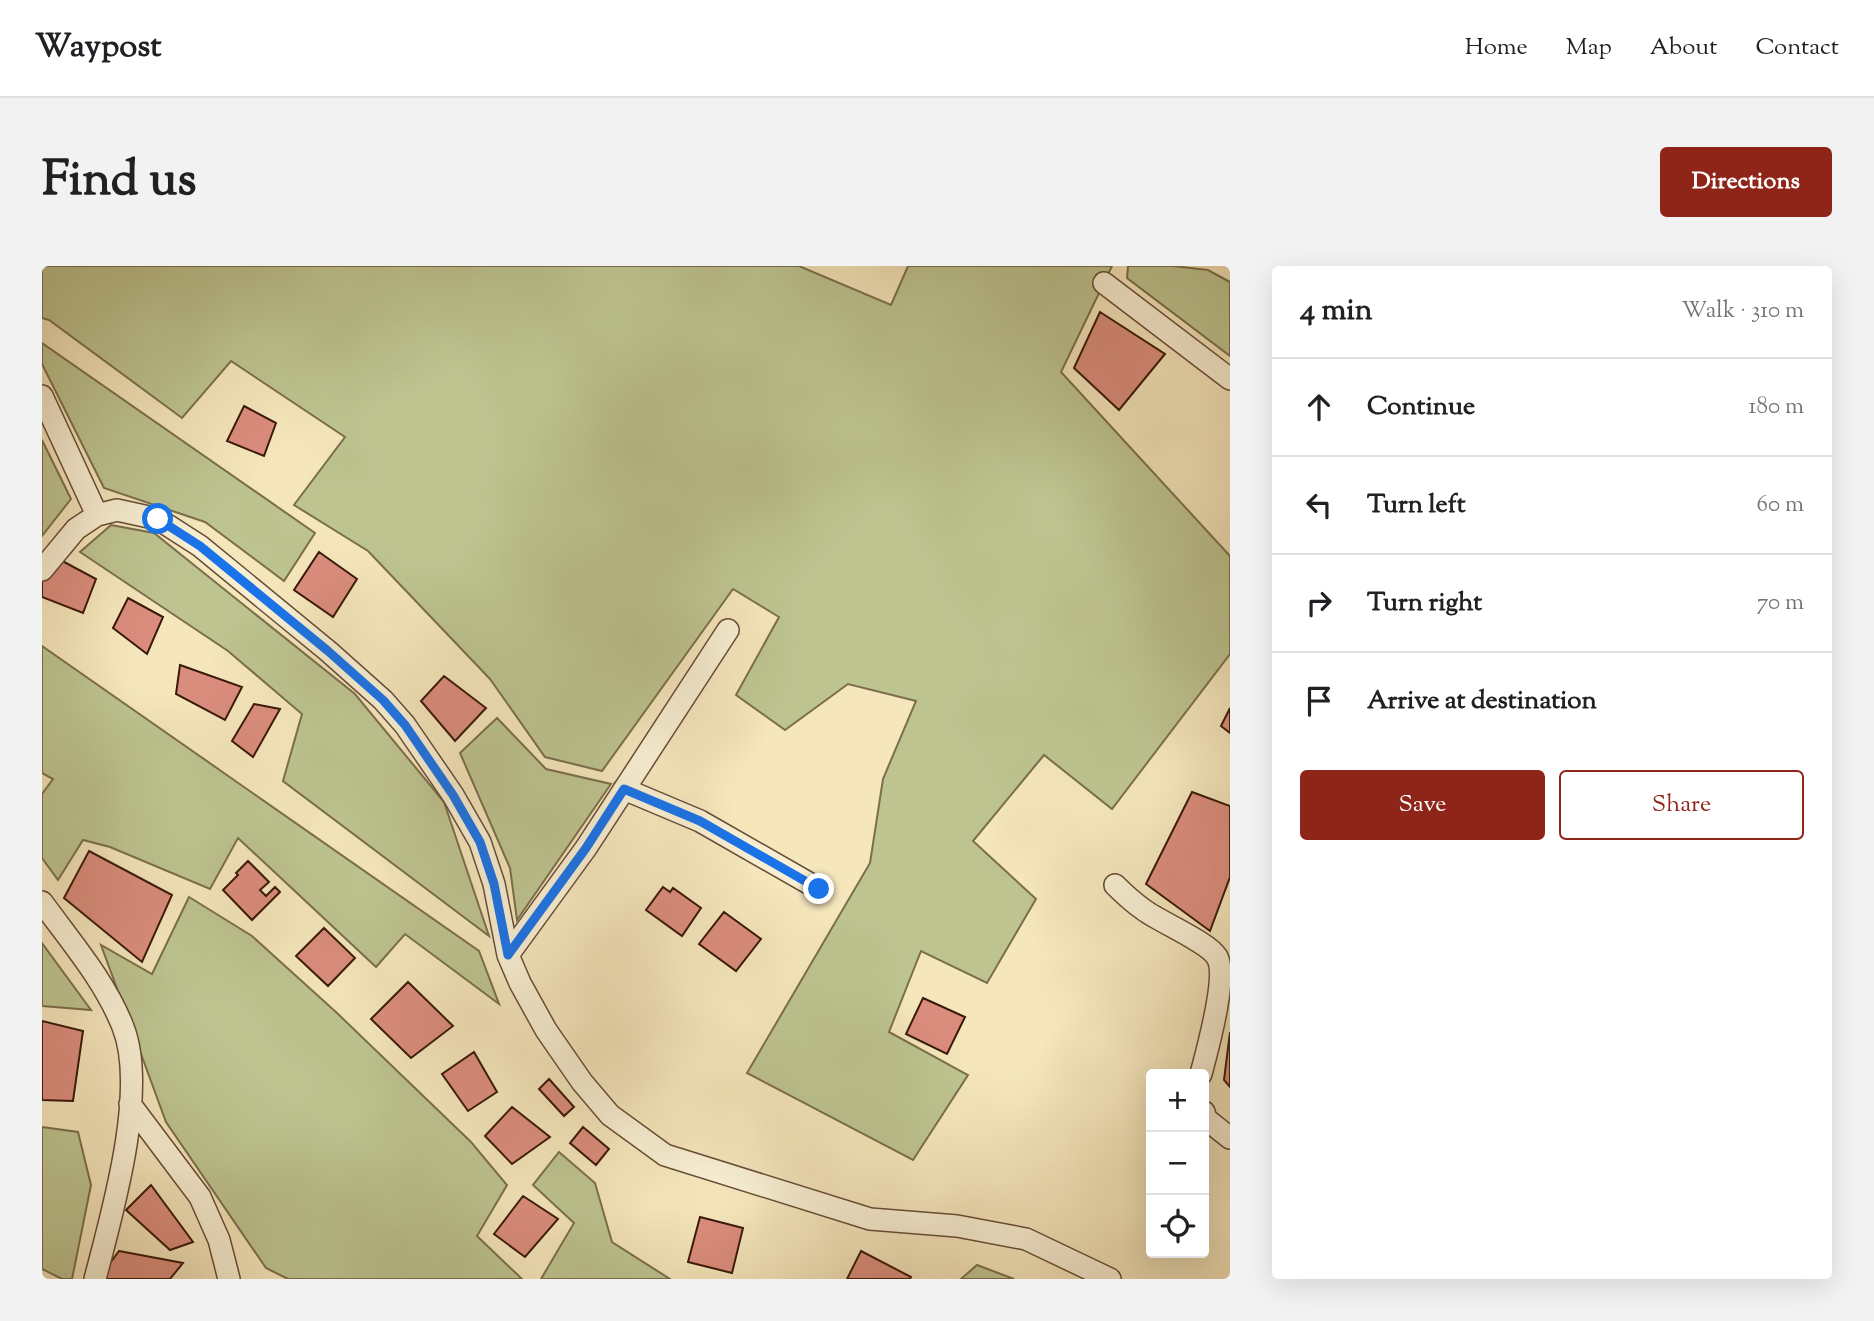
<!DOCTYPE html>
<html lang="en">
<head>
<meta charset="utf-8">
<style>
	body { margin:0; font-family:"Sorts Mill Goudy",serif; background:#f2f2f2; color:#202124 }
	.controls { position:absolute; right:21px; bottom:21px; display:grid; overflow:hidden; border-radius:7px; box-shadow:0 7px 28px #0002 }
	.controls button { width:63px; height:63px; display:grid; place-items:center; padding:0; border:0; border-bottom:2px solid #e0e0e0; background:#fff; color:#202124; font:35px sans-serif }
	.stop { position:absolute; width:21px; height:21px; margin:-16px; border:5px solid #1a73e8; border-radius:50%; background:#fff }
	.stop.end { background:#1a73e8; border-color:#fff; box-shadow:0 2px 7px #0008 }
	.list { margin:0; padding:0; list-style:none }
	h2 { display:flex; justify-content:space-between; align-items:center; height:91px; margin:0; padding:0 28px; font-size:30px }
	h2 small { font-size:23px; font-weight:400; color:#757577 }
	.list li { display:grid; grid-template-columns:46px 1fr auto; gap:21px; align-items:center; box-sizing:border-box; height:98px; padding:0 28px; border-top:2px solid #e0e0e0 }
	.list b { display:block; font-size:26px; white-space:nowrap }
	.list em { font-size:23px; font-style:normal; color:#757577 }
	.actions { display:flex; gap:14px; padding:21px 28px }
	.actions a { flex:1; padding:16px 0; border:2px solid #8f2418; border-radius:7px; text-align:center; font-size:24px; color:#8f2418 }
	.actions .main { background:#8f2418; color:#fff }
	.icon { flex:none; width:38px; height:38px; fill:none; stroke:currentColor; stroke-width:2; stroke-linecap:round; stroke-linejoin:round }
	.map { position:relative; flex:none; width:1188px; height:1013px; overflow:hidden; border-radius:7px }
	header { display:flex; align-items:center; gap:42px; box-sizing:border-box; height:98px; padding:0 35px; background:#fff; border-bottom:2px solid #e0e0e0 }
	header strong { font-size:33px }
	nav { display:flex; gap:38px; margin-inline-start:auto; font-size:24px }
	.intro { display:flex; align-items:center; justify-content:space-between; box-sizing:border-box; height:168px; padding:0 42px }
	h1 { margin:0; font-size:49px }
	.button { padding:18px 32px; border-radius:7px; background:#8f2418; color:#fff; font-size:24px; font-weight:700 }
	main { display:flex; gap:42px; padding:0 42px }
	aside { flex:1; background:#fff; border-radius:7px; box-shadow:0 7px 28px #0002 }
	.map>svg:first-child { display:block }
	.green { fill:#bdc490; stroke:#7b6e4c; stroke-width:2 }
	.building { fill:#db8d7d; stroke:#391909; stroke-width:2 }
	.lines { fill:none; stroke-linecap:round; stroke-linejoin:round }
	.street-casing { stroke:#684c36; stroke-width:24 }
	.street { stroke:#f8efd3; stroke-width:21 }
	.route { stroke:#1a73e8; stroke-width:9 }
</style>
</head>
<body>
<header>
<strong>Waypost</strong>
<nav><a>Home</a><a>Map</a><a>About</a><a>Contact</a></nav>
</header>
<div class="intro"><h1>Find us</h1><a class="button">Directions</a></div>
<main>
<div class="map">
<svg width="1188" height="1013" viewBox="0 0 1188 1013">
	<rect width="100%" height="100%" fill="#f5e6bc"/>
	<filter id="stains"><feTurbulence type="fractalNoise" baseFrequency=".00286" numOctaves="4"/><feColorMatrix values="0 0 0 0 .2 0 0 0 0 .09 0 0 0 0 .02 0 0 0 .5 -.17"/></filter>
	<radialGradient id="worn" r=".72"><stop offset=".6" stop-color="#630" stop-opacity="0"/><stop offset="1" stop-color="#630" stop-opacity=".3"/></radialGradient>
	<path class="green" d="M 0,0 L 757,0 L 849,39 L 866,0 L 1070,0 L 1019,106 L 1188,290 L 1188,388 L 1070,543 L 1002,489 L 931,575 L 994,633 L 945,717 L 879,685 L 847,766 L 926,809 L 871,894 L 705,807 L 828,597 L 841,513 L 874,435 L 806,418 L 743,464 L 694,429 L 737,351 L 691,323 L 560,505 L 503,491 L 448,413 L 326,285 L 252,239 L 303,171 L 189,95 L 140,152 L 7,54 L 0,52 Z
		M 1086,0 L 1131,0 L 1166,4 L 1188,16 L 1188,90 L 1085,12 Z
		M 0,77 L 273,267 L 242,315 L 163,256 L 62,222 L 0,98 Z
		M 0,174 L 29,233 L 0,270 Z
		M 69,259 L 112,267 L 313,428 L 402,536 L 447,670 L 241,515 L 260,448 L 186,385 L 38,286 Z
		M 0,380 L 437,685 L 457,738 L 363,668 L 334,701 L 196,572 L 168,623 L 68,581 L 41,574 L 16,614 L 0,592 L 0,528 L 11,513 L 0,507 Z
		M 455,452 L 504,503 L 569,518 L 475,654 L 468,602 L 418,487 Z
		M 147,631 L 210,670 L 295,747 L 429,876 L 465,919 L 435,970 L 480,1013 L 246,1013 L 224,1002 L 124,856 L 59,679 L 110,708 Z
		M 0,677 L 49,744 L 0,740 Z
		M 0,861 L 36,866 L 49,919 L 30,1013 L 20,1013 L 0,1003 Z
		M 517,886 L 553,917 L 570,976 L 628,1013 L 499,1013 L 532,957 L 491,919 Z
		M 935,999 L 972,1013 L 919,1013 Z"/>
	<path class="building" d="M 1058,46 L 1123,88 L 1077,144 L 1032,102 Z
		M 202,140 L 234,157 L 222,190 L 185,175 Z
		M 277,286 L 315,313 L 291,351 L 252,324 Z
		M 11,290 L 54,313 L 41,347 L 0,331 L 0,315 Z
		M 86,332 L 121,351 L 105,388 L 71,362 Z
		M 138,399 L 200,421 L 183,454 L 134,428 Z
		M 402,410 L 444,442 L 413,475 L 379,435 Z
		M 212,438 L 238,443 L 211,491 L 190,475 Z
		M 1188,442 L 1188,467 L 1179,460 Z
		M 1150,526 L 1188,540 L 1188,611 L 1168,665 L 1104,618 Z
		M 47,585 L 130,629 L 100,696 L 22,632 Z
		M 206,595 L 227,616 L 218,624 L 224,630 L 233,621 L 238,626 L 210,654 L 181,624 L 196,609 L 194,607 Z
		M 621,621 L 628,626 L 631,622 L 659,642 L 640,670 L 604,644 Z
		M 682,646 L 719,673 L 694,705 L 657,678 Z
		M 282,662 L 313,692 L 286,720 L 254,690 Z
		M 366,716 L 411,760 L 369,792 L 329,753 Z
		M 881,732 L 923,751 L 905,788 L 864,768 Z
		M 0,755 L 41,765 L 31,835 L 0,834 Z
		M 1188,766 L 1188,821 L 1182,814 Z
		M 432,786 L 455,826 L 426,845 L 400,808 Z
		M 507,813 L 532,841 L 522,850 L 497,823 Z
		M 470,841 L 508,871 L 470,898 L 443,870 Z
		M 541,861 L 567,883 L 554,899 L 528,877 Z
		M 109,919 L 151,976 L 128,984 L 84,944 Z
		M 481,930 L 516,953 L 483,991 L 452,968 Z
		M 658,951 L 701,962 L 690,1007 L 646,996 Z
		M 77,985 L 141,997 L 128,1013 L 56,1013 Z
		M 819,985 L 869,1011 L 868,1013 L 805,1013 Z"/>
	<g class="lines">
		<g class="street-casing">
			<path id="street" d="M 1062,17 L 1188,113
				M 0,130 L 55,249
				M 0,304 L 34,263 L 55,249 L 75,244 L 116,253 L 158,280 L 286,385 L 341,434 L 363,459 L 411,529 L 438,576 L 452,618 L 466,689 L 478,717 L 504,764 L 540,816 L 568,849 L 623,889 L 828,953 L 915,960 L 984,973 L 1068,1013
				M 582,523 L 658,555 L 777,623
				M 1073,619 C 1082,628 1092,637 1102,644 C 1118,656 1166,676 1175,691 C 1186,710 1165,785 1159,808
				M 0,636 C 29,676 63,715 81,761 C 106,824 70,948 53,1013
				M 466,689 L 544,582 L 686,364
				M 88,838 L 158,931 L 177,974 L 187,1013
				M 1162,846 L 1164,853 L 1188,872"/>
		</g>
		<use href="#street" class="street"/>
	</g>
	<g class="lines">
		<path class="route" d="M 116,253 L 158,280 L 286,385 L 341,434 L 363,459 L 411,529 L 438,576 L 452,618 L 466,689 L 544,582 L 582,523 L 658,555 L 777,623"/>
	</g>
	<rect width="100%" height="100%" filter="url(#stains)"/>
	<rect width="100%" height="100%" fill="url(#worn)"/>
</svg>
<div class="controls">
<button>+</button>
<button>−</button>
<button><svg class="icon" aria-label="locate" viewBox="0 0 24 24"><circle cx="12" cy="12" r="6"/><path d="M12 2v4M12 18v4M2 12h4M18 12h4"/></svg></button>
</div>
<div class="stop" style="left:116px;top:253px"></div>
<div class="stop end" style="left:777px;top:623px"></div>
</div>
<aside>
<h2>4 min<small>Walk · 310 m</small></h2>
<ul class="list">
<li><svg class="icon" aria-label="ahead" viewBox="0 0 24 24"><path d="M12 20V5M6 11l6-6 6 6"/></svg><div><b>Continue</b></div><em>180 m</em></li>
<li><svg class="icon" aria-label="left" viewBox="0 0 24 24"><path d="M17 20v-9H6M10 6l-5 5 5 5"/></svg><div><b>Turn left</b></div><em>60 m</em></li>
<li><svg class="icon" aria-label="right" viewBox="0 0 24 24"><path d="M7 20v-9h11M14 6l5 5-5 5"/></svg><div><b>Turn right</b></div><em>70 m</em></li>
<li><svg class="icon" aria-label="arrive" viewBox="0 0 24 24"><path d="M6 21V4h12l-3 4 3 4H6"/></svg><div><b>Arrive at destination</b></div></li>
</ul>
<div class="actions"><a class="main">Save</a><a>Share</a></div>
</aside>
</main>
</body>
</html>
